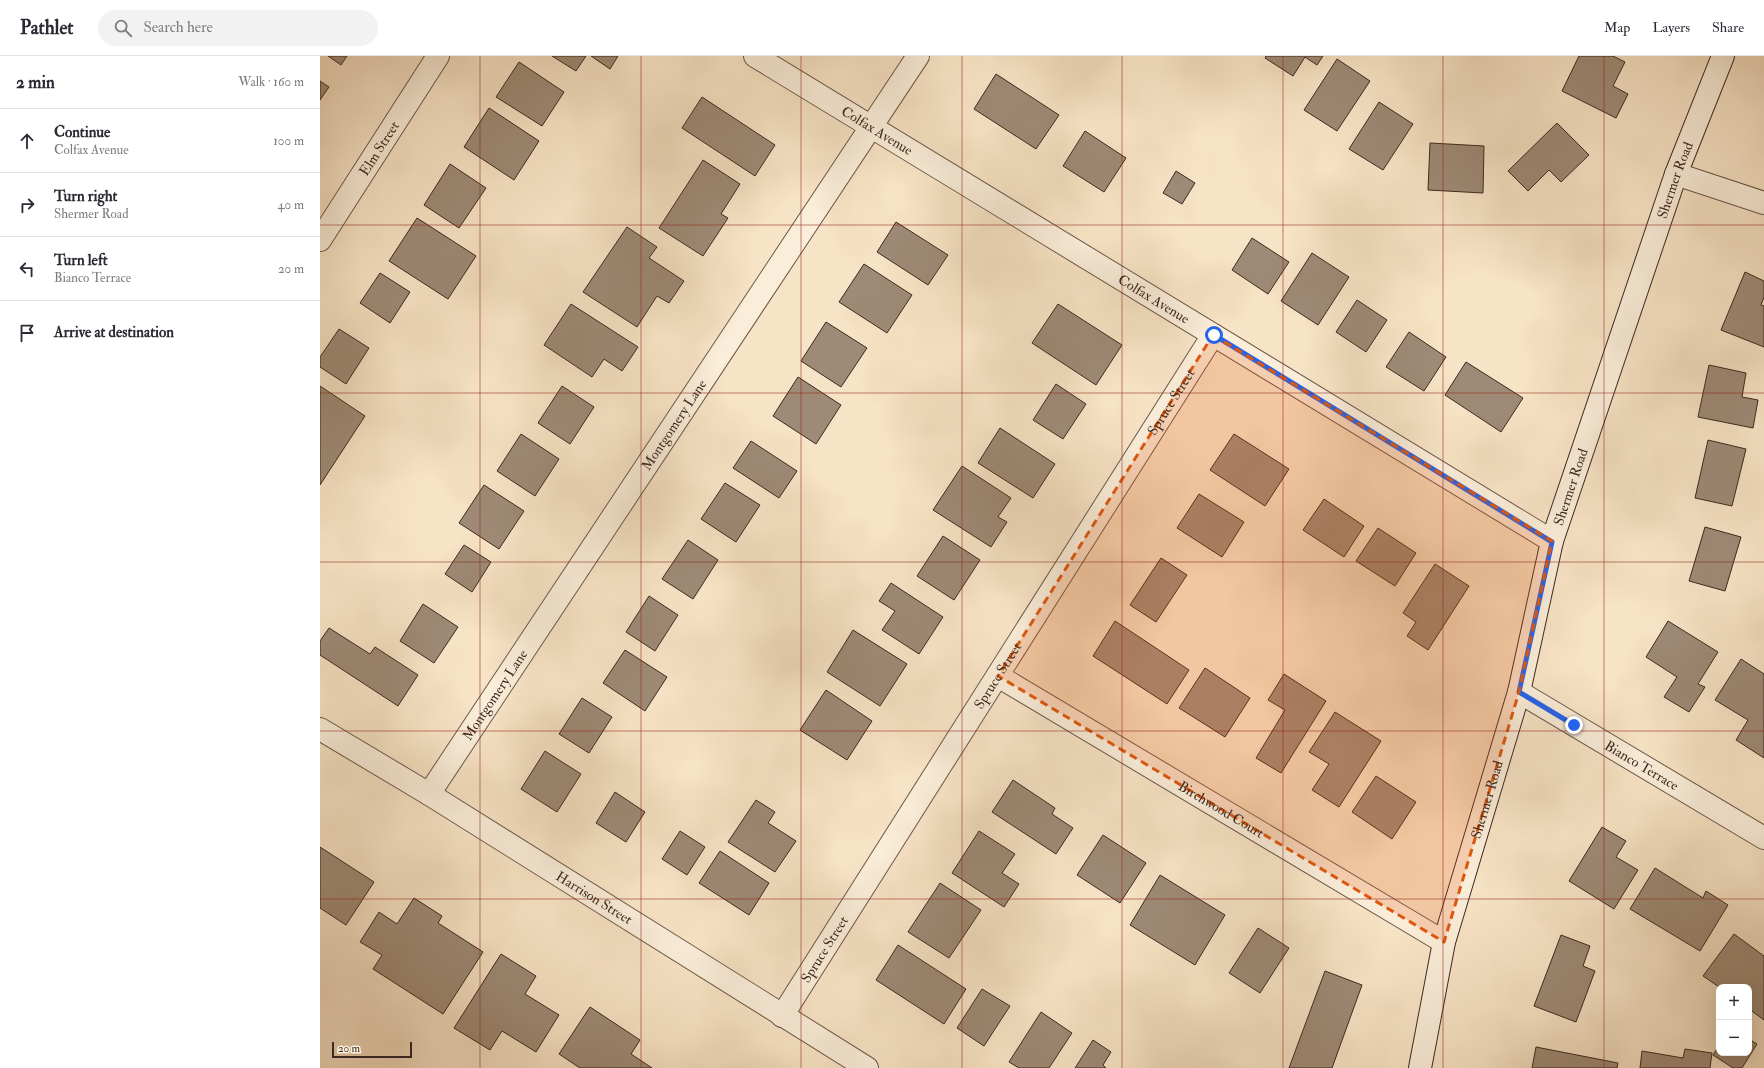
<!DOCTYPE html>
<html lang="en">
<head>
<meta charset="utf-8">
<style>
	body { margin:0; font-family:"IM FELL Double Pica",serif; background:#f2f2f3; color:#2b2b33 }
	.controls { position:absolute; right:12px; bottom:12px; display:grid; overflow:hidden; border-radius:8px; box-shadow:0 4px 16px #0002 }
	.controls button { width:36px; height:36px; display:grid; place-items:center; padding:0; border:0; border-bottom:1px solid #e1e1e2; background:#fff; color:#2b2b33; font:20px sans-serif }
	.scale { position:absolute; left:12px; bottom:10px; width:80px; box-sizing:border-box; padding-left:4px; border:2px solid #3d2921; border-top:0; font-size:11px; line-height:14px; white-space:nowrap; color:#3d2921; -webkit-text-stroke:3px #faedd9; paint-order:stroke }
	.stop { position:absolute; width:12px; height:12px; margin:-9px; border:3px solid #2563eb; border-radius:50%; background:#fff }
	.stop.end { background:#2563eb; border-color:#fff; box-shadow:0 1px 4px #0008 }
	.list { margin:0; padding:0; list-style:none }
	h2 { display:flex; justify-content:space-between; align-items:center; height:52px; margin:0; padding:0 16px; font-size:17px }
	h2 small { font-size:13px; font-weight:400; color:#7c7c81 }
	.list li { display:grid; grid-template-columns:26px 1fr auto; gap:12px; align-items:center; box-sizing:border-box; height:64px; padding:0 16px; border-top:1px solid #e1e1e2 }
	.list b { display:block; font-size:15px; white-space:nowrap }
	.list p { margin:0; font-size:13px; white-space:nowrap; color:#7c7c81 }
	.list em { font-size:13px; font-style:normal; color:#7c7c81 }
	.icon { flex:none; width:22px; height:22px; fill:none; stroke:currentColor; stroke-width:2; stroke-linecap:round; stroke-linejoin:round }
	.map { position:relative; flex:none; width:1444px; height:1012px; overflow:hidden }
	header { display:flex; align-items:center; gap:24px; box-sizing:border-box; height:56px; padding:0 20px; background:#fff; border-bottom:1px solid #e1e1e2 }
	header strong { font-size:19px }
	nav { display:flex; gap:22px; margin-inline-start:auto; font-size:14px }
	.search { width:280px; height:36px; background:#f2f2f3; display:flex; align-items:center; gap:10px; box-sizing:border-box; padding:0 14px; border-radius:22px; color:#7c7c81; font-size:15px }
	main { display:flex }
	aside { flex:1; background:#fff }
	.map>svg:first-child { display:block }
	.building { fill:#9e8a76; stroke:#3d2921 }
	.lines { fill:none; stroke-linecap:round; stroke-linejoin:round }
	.minor-casing { stroke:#6c584a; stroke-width:24 }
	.secondary-casing { stroke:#3d2921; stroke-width:24 }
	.minor { stroke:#faedd9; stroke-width:22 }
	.secondary { stroke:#faedd9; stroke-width:22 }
	.route { stroke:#2563eb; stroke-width:5 }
	.marked { fill:#df570d; fill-opacity:0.2; stroke:#df570d; stroke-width:3; stroke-dasharray:8 5; stroke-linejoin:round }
	.grid { fill:none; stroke:#8f2418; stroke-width:1; stroke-opacity:0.55 }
	.labels { text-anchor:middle; stroke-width:3.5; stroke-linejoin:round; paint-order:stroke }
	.street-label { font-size:14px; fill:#3d2921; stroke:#faedd9 }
</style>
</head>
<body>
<header>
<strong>Pathlet</strong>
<div class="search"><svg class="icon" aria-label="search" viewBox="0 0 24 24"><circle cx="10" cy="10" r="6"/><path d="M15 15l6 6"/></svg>Search here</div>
<nav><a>Map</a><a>Layers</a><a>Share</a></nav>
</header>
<main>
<aside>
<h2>2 min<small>Walk · 160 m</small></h2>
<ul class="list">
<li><svg class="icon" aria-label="ahead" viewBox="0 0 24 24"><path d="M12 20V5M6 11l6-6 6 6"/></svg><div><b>Continue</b><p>Colfax Avenue</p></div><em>100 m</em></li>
<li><svg class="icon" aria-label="right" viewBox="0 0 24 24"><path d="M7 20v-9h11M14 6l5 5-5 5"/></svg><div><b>Turn right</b><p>Shermer Road</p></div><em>40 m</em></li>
<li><svg class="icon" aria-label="left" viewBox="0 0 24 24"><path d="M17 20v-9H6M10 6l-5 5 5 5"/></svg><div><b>Turn left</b><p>Bianco Terrace</p></div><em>20 m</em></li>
<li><svg class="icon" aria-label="arrive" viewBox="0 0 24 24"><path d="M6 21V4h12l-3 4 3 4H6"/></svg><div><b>Arrive at destination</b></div></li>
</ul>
</aside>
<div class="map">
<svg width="1444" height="1012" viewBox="0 0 1444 1012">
	<rect width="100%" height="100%" fill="#f7e3c5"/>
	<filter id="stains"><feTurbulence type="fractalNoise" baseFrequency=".005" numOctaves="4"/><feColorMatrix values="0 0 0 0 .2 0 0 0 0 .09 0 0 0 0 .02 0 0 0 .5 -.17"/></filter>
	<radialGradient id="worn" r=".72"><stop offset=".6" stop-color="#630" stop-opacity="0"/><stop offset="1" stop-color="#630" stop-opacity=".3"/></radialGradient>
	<path class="building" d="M 8,0 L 27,0 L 21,9 Z
		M 232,0 L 266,0 L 256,15 Z
		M 271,0 L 298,0 L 290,13 Z
		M 946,0 L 1003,0 L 997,9 L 985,1 L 973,20 L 945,2 Z
		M 1259,0 L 1293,0 L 1305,6 L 1293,30 L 1308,38 L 1296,62 L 1242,35 Z
		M 1017,3 L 1050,25 L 1017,75 L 984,54 Z
		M 199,6 L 244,36 L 222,70 L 176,41 Z
		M 676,18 L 739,59 L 716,93 L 654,53 Z
		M 0,25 L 9,31 L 0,44 Z
		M 382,41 L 455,89 L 435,120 L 362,72 Z
		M 1059,46 L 1093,68 L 1063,114 L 1029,93 Z
		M 169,52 L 219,85 L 194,124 L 144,91 Z
		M 1237,67 L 1269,99 L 1241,126 L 1229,114 L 1208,135 L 1188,115 Z
		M 765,75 L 806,102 L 784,136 L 743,110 Z
		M 1110,87 L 1164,90 L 1163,137 L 1108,134 Z
		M 383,104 L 420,128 L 401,158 L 408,162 L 383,200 L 339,172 Z
		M 130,108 L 166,132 L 139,172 L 104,149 Z
		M 856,115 L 875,127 L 862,148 L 843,137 Z
		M 97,162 L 156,200 L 128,243 L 69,205 Z
		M 576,166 L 628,199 L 608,229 L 557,196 Z
		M 307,171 L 337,191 L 329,202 L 364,225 L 349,247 L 337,240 L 317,271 L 263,236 Z
		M 932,182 L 969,206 L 948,238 L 912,214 Z
		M 992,197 L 1029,221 L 998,269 L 961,245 Z
		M 544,208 L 592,239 L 567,277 L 519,246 Z
		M 1425,216 L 1444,225 L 1444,241 L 1441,249 L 1444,250 L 1444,291 L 1401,274 Z
		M 60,217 L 90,236 L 70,267 L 40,247 Z
		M 1037,244 L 1067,264 L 1046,296 L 1016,276 Z
		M 251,248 L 318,291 L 302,315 L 284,303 L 272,321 L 224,289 Z
		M 738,248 L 802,289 L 776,329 L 712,287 Z
		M 506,266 L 547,292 L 521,331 L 481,305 Z
		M 19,273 L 49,292 L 26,328 L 0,311 L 0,301 Z
		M 1089,276 L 1126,301 L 1104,335 L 1066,311 Z
		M 1146,306 L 1203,342 L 1181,376 L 1125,339 Z
		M 1389,309 L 1426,317 L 1422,341 L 1438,344 L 1433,372 L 1378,361 Z
		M 478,321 L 521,349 L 496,388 L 453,360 Z
		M 736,328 L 766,348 L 743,383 L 713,364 Z
		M 0,330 L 45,360 L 0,429 Z
		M 242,330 L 274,351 L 250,388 L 218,367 Z
		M 680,372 L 735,408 L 713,442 L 658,407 Z
		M 201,378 L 239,403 L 215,440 L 177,415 Z
		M 914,378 L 969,413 L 945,450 L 890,414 Z
		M 1388,384 L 1426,393 L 1412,450 L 1375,442 Z
		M 431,385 L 477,415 L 459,442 L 413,412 Z
		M 642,410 L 691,442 L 678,461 L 687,466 L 671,491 L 613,454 Z
		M 405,427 L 440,449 L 416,486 L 381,463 Z
		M 164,429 L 204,455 L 179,493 L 139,467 Z
		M 879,438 L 924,466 L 902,501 L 857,472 Z
		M 1004,443 L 1044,470 L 1024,501 L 983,474 Z
		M 1385,471 L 1421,481 L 1405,535 L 1369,525 Z
		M 1058,472 L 1096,497 L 1075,530 L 1036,505 Z
		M 623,480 L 660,504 L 634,544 L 597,520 Z
		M 368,484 L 398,504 L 373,543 L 342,523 Z
		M 144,489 L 171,506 L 152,536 L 125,518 Z
		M 841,502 L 867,519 L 836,566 L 810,549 Z
		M 1115,508 L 1149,530 L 1108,594 L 1087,580 L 1096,566 L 1083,557 Z
		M 571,527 L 623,561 L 599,598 L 562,574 L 575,555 L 559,545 Z
		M 329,540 L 358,559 L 335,595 L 306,576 Z
		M 103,548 L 138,571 L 114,607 L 80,585 Z
		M 795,565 L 869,614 L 847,648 L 773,600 Z
		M 1348,565 L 1398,596 L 1378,628 L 1385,631 L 1369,656 L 1344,641 L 1357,621 L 1326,601 Z
		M 9,572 L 50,598 L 55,591 L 98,619 L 78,650 L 0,599 L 0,585 Z
		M 533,574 L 587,608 L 560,650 L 507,616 Z
		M 305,594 L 347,621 L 325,655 L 283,627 Z
		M 1421,603 L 1444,618 L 1444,702 L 1416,684 L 1428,664 L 1395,644 Z
		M 885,612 L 930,642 L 905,681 L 859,652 Z
		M 964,618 L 1006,645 L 961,717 L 936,702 L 965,654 L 948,644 Z
		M 506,634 L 552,665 L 527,704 L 480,674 Z
		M 262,642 L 292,661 L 269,697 L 239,678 Z
		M 1015,656 L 1061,685 L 1019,751 L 992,734 L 1009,708 L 989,696 Z
		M 225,695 L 261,718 L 237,756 L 201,733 Z
		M 1056,720 L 1096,746 L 1072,783 L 1032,756 Z
		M 693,724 L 735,752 L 732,758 L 753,772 L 736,798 L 672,756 Z
		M 295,736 L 325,756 L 306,786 L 276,767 Z
		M 436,744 L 455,756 L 448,767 L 476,785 L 455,816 L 408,786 Z
		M 1282,771 L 1306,785 L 1296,801 L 1318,814 L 1294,853 L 1249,825 Z
		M 360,775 L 385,791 L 367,819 L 342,803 Z
		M 659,775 L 695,798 L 682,817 L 699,828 L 684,851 L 632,817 Z
		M 783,779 L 826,807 L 800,847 L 757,819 Z
		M 0,791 L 54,826 L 26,869 L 0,852 Z
		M 400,795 L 449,827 L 429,859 L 379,827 Z
		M 1335,812 L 1383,842 L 1386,835 L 1408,849 L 1380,895 L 1310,853 Z
		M 840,819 L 905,859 L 875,909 L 810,869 Z
		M 620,827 L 661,854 L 629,902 L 588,876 Z
		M 94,842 L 122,860 L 118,867 L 163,896 L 123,958 L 53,913 L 62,899 L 40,886 L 59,856 L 77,868 Z
		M 938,872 L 969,892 L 940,937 L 909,917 Z
		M 1414,878 L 1444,900 L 1444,964 L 1429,953 L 1429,931 L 1399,931 L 1383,920 Z
		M 1241,879 L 1270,890 L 1263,910 L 1275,915 L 1256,966 L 1214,950 Z
		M 578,889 L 646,933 L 624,968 L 556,924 Z
		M 181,898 L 216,920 L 205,938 L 239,959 L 216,996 L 182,975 L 170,994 L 134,972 Z
		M 1005,915 L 1042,929 L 1012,1012 L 969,1012 Z
		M 662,933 L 690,950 L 664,990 L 637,972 Z
		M 270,951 L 320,984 L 311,998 L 332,1012 L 260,1012 L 239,998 Z
		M 721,956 L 752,977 L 729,1012 L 699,1012 L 689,1006 Z
		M 1429,983 L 1437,988 L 1422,1012 L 1413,1012 L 1393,999 L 1399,990 L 1399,997 L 1429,997 Z
		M 773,984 L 791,996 L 783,1009 L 786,1012 L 755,1012 Z
		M 1216,991 L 1298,1007 L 1297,1012 L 1212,1012 Z
		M 1365,993 L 1392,997 L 1390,1012 L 1320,1012 L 1322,995 L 1363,1002 Z"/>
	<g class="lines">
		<g class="minor-casing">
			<g id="minor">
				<path id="s1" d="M 435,0 L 1232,485"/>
				<path d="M 1356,118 L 1444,147"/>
				<path id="s2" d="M 0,184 L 118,0"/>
				<path id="s3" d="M 678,620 L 1124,886"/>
				<path id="s4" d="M 1199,636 L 1444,782"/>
				<path id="s5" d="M 0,673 L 109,738 L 547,1012"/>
				<path id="s6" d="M 109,738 L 598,0"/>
				<path id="s7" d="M 462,960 L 893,279"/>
			</g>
		</g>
		<g class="secondary-casing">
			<g id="secondary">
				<path id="s8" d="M 1100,1012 L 1124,886 L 1199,636 L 1232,485 L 1356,118 L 1403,0"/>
			</g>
		</g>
		<use href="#minor" class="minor"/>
		<use href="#secondary" class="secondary"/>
	</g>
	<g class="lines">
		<path class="route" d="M 894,279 L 1232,486 L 1199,636 L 1254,669"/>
	</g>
	<path class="marked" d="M 893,279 L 1232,485 L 1199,636 L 1124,886 L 678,620 Z"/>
	<path class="grid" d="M 160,0 L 160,1012M 321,0 L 321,1012M 481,0 L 481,1012M 642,0 L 642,1012M 802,0 L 802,1012M 963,0 L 963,1012M 1123,0 L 1123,1012M 1284,0 L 1284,1012M 0,169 L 1444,169M 0,337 L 1444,337M 0,506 L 1444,506M 0,675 L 1444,675M 0,843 L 1444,843"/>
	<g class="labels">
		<g class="street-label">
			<text dy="5" stroke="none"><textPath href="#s1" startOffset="143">Colfax Avenue</textPath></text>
			<text dy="5" stroke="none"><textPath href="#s2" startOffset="109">Elm Street</textPath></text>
			<text dy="5" stroke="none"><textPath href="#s8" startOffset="925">Shermer Road</textPath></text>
			<text dy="5" stroke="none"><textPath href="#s1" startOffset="467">Colfax Avenue</textPath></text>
			<text dy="5" stroke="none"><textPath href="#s7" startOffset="727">Spruce Street</textPath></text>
			<text dy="5" stroke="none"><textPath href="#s6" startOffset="443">Montgomery Lane</textPath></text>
			<text dy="5" stroke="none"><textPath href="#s8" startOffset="601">Shermer Road</textPath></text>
			<text dy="5" stroke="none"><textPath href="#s7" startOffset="403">Spruce Street</textPath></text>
			<text dy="5" stroke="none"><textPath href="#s6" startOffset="119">Montgomery Lane</textPath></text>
			<text dy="5" stroke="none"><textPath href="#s4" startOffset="143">Bianco Terrace</textPath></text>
			<text dy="5" stroke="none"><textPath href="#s8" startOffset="277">Shermer Road</textPath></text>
			<text dy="5" stroke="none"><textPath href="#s3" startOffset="260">Birchwood Court</textPath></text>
			<text dy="5" stroke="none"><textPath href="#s5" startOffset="322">Harrison Street</textPath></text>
			<text dy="5" stroke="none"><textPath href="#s7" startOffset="79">Spruce Street</textPath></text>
		</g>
	</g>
	<rect width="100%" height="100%" filter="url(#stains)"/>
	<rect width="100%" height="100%" fill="url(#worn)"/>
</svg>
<div class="controls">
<button>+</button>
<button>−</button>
</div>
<div class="scale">20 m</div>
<div class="stop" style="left:894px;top:279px"></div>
<div class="stop end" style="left:1254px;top:669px"></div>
</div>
</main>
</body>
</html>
